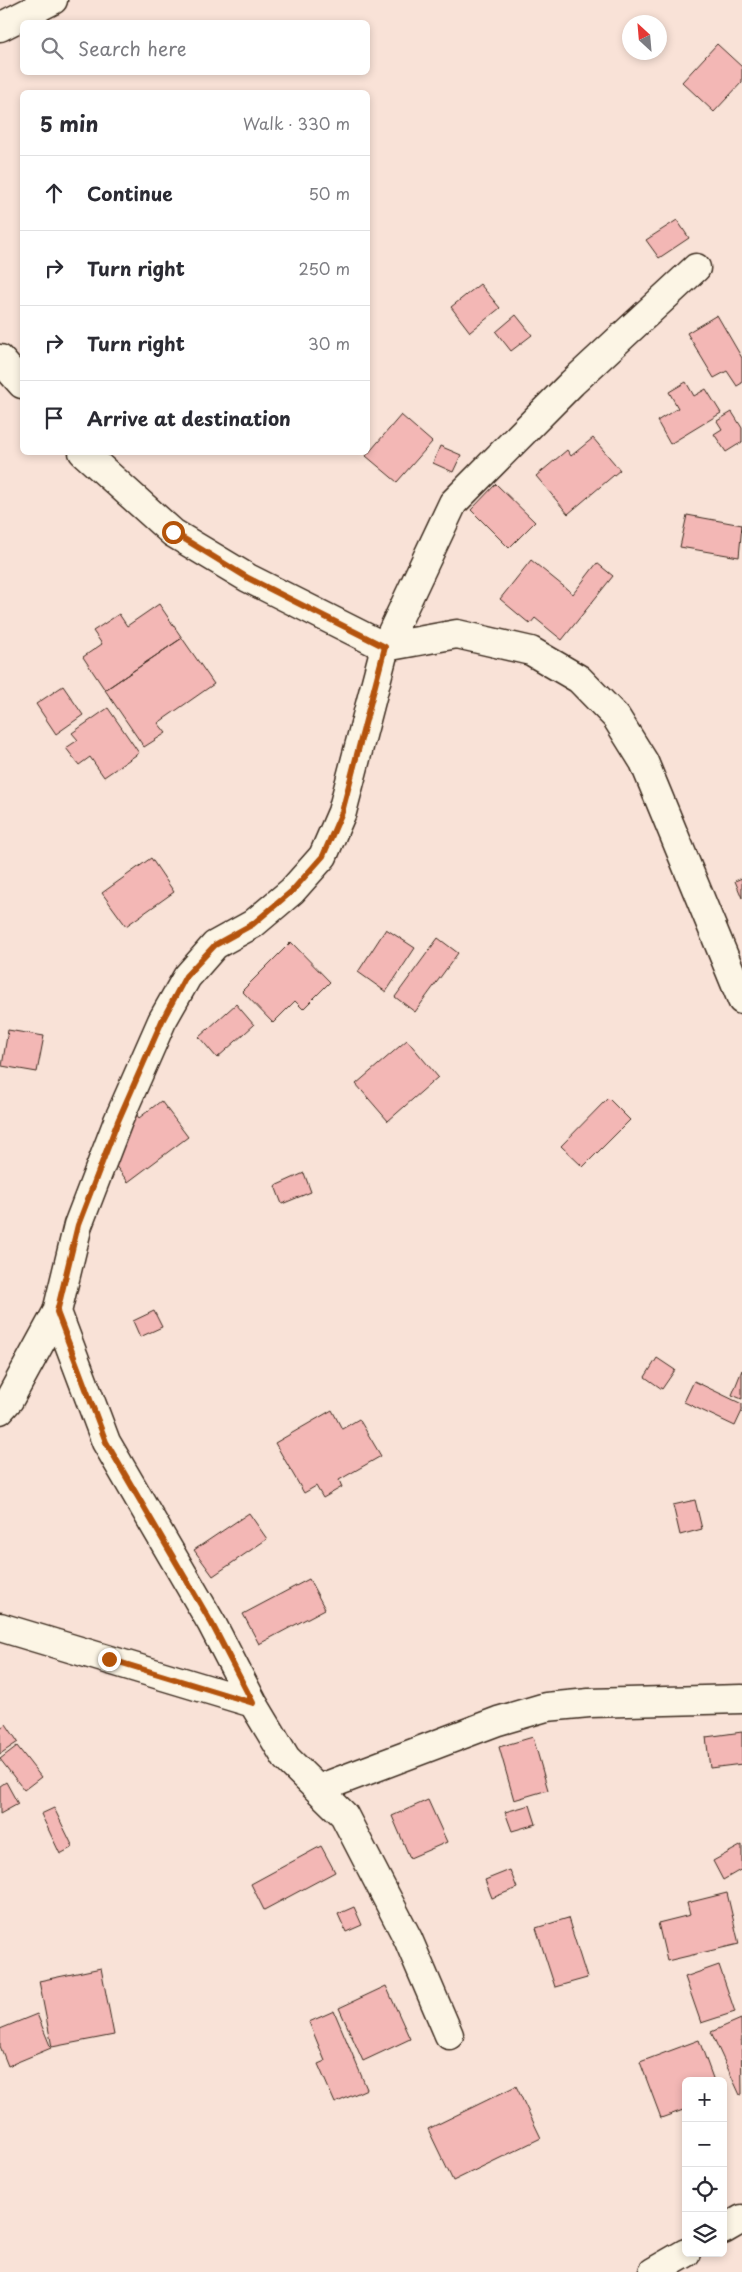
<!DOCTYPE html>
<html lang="en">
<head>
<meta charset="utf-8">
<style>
	body { margin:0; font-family:"Playpen Sans",sans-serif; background:#f2f2f3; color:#2b2b33 }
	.controls { position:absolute; right:15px; bottom:15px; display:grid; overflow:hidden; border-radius:8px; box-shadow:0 2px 8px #0003 }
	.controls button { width:45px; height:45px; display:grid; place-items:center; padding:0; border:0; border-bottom:1px solid #e1e1e2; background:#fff; color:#2b2b33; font:25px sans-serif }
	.compass { position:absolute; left:622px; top:15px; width:45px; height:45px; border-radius:50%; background:#fff; box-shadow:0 2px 8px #0003; rotate:334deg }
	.stop { position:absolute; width:15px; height:15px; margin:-11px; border:4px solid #b45309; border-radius:50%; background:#fff }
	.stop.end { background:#b45309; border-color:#fff; box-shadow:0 1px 5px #0008 }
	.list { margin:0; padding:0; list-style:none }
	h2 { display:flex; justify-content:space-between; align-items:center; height:65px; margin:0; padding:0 20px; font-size:21px }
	h2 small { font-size:16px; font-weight:400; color:#7c7c81 }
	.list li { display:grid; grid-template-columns:32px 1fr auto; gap:15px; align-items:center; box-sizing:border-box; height:75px; padding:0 20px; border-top:1px solid #e1e1e2 }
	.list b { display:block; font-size:19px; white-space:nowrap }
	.list em { font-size:16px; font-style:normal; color:#7c7c81 }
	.icon { flex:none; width:28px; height:28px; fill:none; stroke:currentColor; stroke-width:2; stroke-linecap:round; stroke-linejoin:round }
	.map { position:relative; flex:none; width:742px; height:2272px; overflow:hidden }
	.search { position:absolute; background:#fff; box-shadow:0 2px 8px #0003; left:20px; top:20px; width:350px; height:55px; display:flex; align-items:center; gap:12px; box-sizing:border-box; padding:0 18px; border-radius:8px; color:#7c7c81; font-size:19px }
	.panel { position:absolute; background:#fff; box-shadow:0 2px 8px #0003; left:20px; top:90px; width:350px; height:365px; border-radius:8px }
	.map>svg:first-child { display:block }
	.building { fill:#f3b7b5; stroke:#3b2a1e }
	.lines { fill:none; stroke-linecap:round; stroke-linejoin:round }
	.street-casing { stroke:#3b2a1e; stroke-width:31 }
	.street { stroke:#fcf5e5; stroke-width:28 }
	.route { stroke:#b45309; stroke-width:6 }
</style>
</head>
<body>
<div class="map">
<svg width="742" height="2272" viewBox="0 0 742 2272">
	<rect width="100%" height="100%" fill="#f9e2d7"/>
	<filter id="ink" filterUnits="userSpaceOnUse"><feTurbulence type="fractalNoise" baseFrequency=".02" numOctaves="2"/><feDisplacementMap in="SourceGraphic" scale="10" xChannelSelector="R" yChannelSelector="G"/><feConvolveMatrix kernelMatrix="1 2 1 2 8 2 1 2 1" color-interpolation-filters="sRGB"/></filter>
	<g filter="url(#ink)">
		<path class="building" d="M 717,44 L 742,67 L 742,82 L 714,112 L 682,82 Z
			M 677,220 L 689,238 L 659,258 L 646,240 Z
			M 480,284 L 500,308 L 470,332 L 451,307 Z
			M 516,315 L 532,335 L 511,351 L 496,332 Z
			M 717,315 L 742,358 L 742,383 L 737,386 L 727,371 L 714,378 L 687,333 Z
			M 686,382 L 694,396 L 706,389 L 721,413 L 670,444 L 657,421 L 678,408 L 669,392 Z
			M 732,412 L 742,428 L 742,442 L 726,452 L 714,434 L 722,429 L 717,421 Z
			M 401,415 L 432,442 L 397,482 L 366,456 Z
			M 593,438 L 620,470 L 568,514 L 536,476 L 567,450 L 571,456 Z
			M 440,446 L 461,455 L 453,472 L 433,463 Z
			M 496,484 L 535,522 L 509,548 L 471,510 Z
			M 687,515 L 742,525 L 739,557 L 680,547 Z
			M 531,560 L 573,594 L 597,563 L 613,576 L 562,640 L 535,618 L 530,624 L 500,599 Z
			M 159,604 L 182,638 L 105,690 L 83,657 L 102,644 L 93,631 L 119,614 L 127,626 Z
			M 182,638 L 214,684 L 158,723 L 166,733 L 144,747 L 105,690 Z
			M 63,686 L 83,715 L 56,734 L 36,704 Z
			M 108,708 L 139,753 L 104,777 L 90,757 L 79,765 L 66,748 L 78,740 L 72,733 Z
			M 151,858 L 174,892 L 126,926 L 102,893 Z
			M 742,878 L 742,898 L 735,881 Z
			M 386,929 L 415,948 L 386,992 L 358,972 Z
			M 438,938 L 458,953 L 415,1012 L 395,997 Z
			M 291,942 L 330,982 L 303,1009 L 295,1001 L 273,1023 L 242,991 Z
			M 236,1004 L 254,1025 L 217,1058 L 199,1037 Z
			M 8,1030 L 44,1036 L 37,1072 L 2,1066 Z
			M 407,1040 L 438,1077 L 388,1121 L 356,1084 Z
			M 608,1098 L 630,1120 L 583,1167 L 561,1146 Z
			M 161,1101 L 188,1137 L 128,1182 L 102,1148 L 134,1111 L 139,1118 Z
			M 304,1173 L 311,1192 L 282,1204 L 275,1186 Z
			M 154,1311 L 162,1327 L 140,1337 L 133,1321 Z
			M 657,1358 L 675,1370 L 662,1389 L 645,1377 Z
			M 742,1370 L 742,1399 L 732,1395 Z
			M 694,1381 L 742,1404 L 742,1411 L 735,1426 L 684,1402 Z
			M 332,1410 L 342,1429 L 359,1419 L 381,1456 L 339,1480 L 342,1487 L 323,1498 L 316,1486 L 304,1493 L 275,1443 Z
			M 695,1500 L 702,1529 L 680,1535 L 673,1505 Z
			M 249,1513 L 267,1539 L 213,1576 L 194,1550 Z
			M 309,1579 L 325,1609 L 259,1644 L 243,1614 Z
			M 6,1724 L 18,1742 L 0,1754 L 0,1728 Z
			M 742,1732 L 742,1764 L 710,1768 L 706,1737 Z
			M 533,1737 L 548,1790 L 514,1800 L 499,1747 Z
			M 17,1746 L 41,1777 L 24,1790 L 0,1759 Z
			M 6,1782 L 18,1804 L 0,1814 L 0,1786 Z
			M 428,1800 L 447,1842 L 410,1858 L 392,1816 Z
			M 530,1805 L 536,1824 L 512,1831 L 505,1812 Z
			M 54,1808 L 73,1847 L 60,1854 L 41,1814 Z
			M 742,1845 L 742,1869 L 723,1880 L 713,1861 Z
			M 321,1846 L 335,1872 L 264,1910 L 251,1884 Z
			M 510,1870 L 517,1888 L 492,1898 L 485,1880 Z
			M 727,1893 L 739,1944 L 667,1961 L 658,1923 L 690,1915 L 687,1903 Z
			M 354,1907 L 362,1925 L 346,1932 L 338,1914 Z
			M 568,1918 L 587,1978 L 555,1987 L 536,1928 Z
			M 719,1965 L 735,2012 L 701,2023 L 685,1977 Z
			M 101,1968 L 114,2035 L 52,2047 L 39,1981 Z
			M 386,1986 L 410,2039 L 363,2061 L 339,2008 Z
			M 334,2011 L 367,2089 L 335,2103 L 318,2064 L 325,2061 L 309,2022 Z
			M 37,2014 L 51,2048 L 8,2066 L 0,2046 L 0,2029 Z
			M 741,2019 L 742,2094 L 740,2095 L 711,2032 Z
			M 699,2040 L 714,2081 L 686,2081 L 686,2109 L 661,2118 L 640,2062 Z
			M 516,2086 L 541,2138 L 453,2181 L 428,2129 Z"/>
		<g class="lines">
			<g class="street-casing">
				<path id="street" d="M 0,27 L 53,0
					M 0,359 L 22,384
					M 83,452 L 173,533 L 248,578 L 385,647 L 457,634 L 531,651 L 579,679 L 616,717 L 644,762 L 742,1000
					M 57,1312 L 106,1442 L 212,1624 L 253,1703 L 286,1758 L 344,1815 L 408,1939 L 449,2035
					M 0,1410 L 9,1400 L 57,1312 L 78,1225 L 118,1121 L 162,1021 L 187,977 L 215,945 L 253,924 L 292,891 L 323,856 L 342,812 L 385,647 L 453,503 L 572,383 L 696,268
					M 0,1627 L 253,1703
					M 318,1789 L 498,1721 L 546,1707 L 589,1703 L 742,1699
					M 723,2230 L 742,2219
					M 653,2272 L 686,2253"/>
			</g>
			<use href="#street" class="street"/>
		</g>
	</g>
	<g class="lines" filter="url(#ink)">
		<path class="route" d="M 109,1659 L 253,1703 L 212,1624 L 106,1442 L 57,1312 L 78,1225 L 118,1121 L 162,1021 L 186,976 L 215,945 L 253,924 L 292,891 L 323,856 L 342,812 L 385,647 L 248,578 L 173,532"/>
	</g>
</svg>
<div class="controls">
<button>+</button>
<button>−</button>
<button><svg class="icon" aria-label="locate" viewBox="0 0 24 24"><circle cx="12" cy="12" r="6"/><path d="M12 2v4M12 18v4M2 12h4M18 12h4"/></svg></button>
<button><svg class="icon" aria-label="layers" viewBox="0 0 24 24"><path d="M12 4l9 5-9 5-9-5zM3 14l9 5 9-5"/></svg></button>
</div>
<svg class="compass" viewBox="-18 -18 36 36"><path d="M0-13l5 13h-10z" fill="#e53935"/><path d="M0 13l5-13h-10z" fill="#7c7c81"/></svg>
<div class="stop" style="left:173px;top:532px"></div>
<div class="stop end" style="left:109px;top:1659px"></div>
<div class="search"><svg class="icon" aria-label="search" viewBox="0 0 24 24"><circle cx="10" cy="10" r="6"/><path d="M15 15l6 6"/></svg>Search here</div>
<section class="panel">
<h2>5 min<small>Walk · 330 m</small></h2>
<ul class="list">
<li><svg class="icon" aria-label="ahead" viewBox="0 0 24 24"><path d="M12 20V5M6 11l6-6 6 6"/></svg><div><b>Continue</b></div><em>50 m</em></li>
<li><svg class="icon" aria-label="right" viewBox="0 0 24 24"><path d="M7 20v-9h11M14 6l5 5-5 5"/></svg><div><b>Turn right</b></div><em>250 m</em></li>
<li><svg class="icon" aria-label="right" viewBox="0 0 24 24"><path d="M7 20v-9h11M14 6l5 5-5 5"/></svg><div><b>Turn right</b></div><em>30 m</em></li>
<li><svg class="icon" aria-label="arrive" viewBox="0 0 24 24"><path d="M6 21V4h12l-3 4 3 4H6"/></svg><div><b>Arrive at destination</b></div></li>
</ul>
</section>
</div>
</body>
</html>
